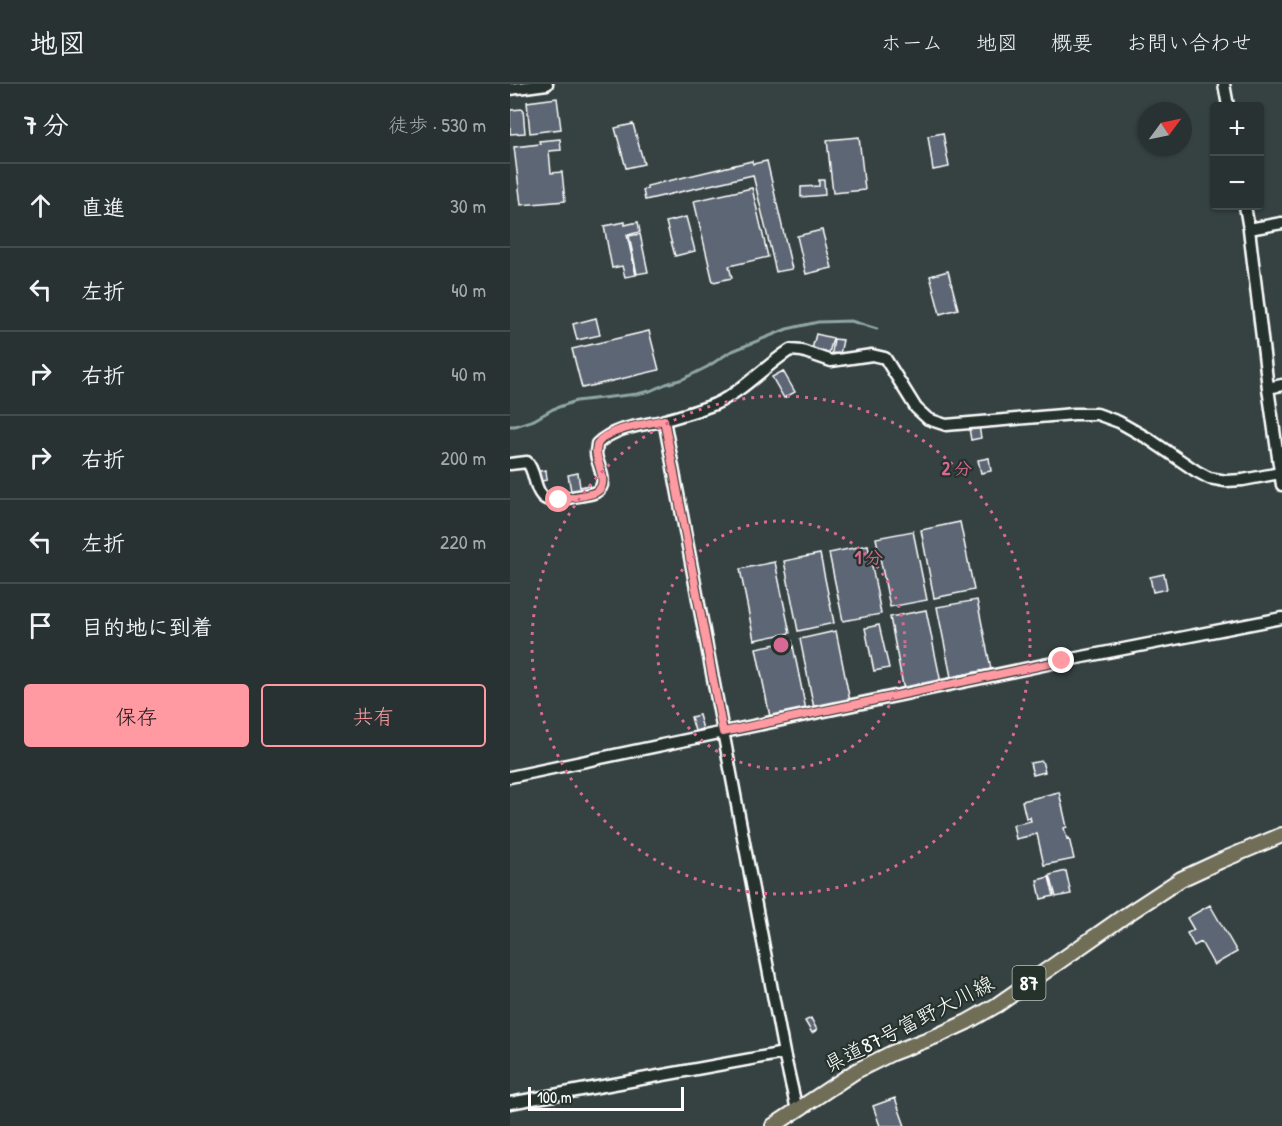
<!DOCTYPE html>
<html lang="ja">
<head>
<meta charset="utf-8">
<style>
	body { margin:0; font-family:"Patrick Hand","Klee One",sans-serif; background:#343e3e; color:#f1f3f6 }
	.controls { position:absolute; right:18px; top:18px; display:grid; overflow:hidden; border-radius:6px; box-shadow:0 2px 4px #0004 }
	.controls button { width:54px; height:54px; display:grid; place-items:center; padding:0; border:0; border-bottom:2px solid #444d4d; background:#283232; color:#f1f3f6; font:30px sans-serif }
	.compass { position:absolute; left:628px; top:18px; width:54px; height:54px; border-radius:50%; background:#283232; box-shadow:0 2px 4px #0004; rotate:57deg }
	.scale { position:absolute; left:18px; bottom:15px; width:156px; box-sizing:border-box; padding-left:6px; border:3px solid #fff; border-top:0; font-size:16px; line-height:21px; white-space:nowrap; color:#fff; -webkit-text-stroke:4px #26332d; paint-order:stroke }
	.stop { position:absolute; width:18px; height:18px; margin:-14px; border:4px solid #ff9aa2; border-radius:50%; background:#fff }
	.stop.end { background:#ff9aa2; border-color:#fff; box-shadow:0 2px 6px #0008 }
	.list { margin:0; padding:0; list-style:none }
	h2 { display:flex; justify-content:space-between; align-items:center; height:78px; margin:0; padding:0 24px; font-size:26px }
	h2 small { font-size:20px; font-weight:400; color:#a5aaac }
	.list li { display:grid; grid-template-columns:39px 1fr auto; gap:18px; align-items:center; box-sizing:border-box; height:84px; padding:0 24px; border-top:2px solid #444d4d }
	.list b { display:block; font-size:22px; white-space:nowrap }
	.list em { font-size:20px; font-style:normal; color:#a5aaac }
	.actions { display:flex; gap:12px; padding:18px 24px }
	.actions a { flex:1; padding:14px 0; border:2px solid #ff9aa2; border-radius:6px; text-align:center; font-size:21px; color:#ff9aa2 }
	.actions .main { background:#ff9aa2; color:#111 }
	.icon { flex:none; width:33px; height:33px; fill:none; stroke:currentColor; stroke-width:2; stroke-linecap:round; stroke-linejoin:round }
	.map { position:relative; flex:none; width:772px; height:1042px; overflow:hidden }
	header { display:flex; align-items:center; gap:36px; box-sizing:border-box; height:84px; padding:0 30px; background:#283232; border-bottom:2px solid #444d4d }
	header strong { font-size:28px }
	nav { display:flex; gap:33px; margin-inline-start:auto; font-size:21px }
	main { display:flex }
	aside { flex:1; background:#283232 }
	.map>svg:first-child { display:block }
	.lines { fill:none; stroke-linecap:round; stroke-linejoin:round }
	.stream { stroke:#90a6a6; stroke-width:3 }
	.building { fill:#5d6674; stroke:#fff; stroke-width:1.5 }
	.minor-casing { stroke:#fff; stroke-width:15 }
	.major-casing { stroke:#fff; stroke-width:18 }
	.minor { stroke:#26332d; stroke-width:10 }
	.major { stroke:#716e59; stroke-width:14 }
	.route { stroke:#ff9aa2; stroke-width:8 }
	.ring { fill:none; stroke:#d76994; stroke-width:3; stroke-dasharray:3 6 }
	.labels { text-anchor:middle; stroke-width:4.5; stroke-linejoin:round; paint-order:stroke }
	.shield { fill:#26332d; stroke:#bec2c0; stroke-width:1.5 }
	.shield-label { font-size:20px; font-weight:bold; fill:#fff }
	.street-label { font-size:21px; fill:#fff; stroke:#26332d }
	.centre { fill:#d76994; stroke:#26332d; stroke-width:3 }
	.ring-label { font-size:18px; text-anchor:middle; font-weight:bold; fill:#d76994; stroke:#26332d; stroke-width:4.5; stroke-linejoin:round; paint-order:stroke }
</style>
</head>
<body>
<header>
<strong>地図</strong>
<nav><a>ホーム</a><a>地図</a><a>概要</a><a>お問い合わせ</a></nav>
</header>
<main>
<aside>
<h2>7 分<small>徒歩 · 530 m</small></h2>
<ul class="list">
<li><svg class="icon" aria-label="ahead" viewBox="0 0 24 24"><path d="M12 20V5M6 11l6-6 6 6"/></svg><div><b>直進</b></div><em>30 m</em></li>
<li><svg class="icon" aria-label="left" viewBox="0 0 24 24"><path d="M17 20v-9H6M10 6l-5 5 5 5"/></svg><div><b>左折</b></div><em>40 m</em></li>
<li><svg class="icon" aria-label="right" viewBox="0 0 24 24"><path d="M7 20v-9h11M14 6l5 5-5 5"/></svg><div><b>右折</b></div><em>40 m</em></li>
<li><svg class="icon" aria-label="right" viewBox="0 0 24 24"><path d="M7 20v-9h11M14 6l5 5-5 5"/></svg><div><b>右折</b></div><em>200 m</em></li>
<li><svg class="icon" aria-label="left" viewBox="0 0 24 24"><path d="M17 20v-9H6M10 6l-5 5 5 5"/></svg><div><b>左折</b></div><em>220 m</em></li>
<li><svg class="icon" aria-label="arrive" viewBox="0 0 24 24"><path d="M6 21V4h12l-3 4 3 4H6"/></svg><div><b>目的地に到着</b></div></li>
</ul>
<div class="actions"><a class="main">保存</a><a>共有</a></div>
</aside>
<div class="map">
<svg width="772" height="1042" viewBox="0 0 772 1042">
	<rect width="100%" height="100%" fill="#364242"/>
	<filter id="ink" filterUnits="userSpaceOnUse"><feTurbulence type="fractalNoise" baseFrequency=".0167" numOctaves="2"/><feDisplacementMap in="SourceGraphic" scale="12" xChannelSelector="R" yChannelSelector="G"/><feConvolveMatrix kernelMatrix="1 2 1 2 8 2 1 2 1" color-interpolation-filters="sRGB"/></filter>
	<g filter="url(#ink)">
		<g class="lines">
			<path class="stream" d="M 0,342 L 5,342 L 24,336 L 43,325 L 66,317 L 127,310 L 140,307 L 156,300 L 173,295 L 197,283 L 220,268 L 277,245 L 308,238 L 341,237 L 367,245"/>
		</g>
		<path class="building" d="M 47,14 L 51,45 L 20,49 L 17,18 Z
			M 13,25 L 15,49 L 0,50 L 0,26 Z
			M 123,40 L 134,80 L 116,84 L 105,44 Z
			M 433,49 L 439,83 L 423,86 L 418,52 Z
			M 349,53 L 355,106 L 323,109 L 317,56 Z
			M 50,55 L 51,66 L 39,67 L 41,89 L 52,88 L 55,117 L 11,121 L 4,63 L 30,60 L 29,57 Z
			M 242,77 L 243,80 L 257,77 L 282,185 L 266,188 L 243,91 L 135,116 L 133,106 L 137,105 L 137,102 Z
			M 309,96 L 314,96 L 315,111 L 291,113 L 291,103 L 309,102 Z
			M 242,104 L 258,173 L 219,182 L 222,194 L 203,198 L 184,117 Z
			M 176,133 L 185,167 L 165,172 L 156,138 Z
			M 115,138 L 115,141 L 128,138 L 130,148 L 117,151 L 126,191 L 115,193 L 112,182 L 102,184 L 94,142 Z
			M 312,146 L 322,184 L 296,190 L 287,152 Z
			M 130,150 L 138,188 L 127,190 L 119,152 Z
			M 438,187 L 448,225 L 430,230 L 420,192 Z
			M 86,234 L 90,251 L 67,256 L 63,240 Z
			M 139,247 L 149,286 L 72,304 L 62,265 Z
			M 306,250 L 323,254 L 319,269 L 302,265 Z
			M 324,255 L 333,256 L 330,270 L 322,269 Z
			M 273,287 L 285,308 L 274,314 L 262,293 Z
			M 469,342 L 471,354 L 461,356 L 459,344 Z
			M 479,374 L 481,387 L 471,389 L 468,376 Z
			M 36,386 L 37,396 L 27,398 L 25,388 Z
			M 68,389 L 70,403 L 79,401 L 80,409 L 62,412 L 58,391 Z
			M 450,438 L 464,506 L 424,514 L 411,446 Z
			M 403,447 L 417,516 L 380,523 L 366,454 Z
			M 358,461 L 371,530 L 333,537 L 319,469 Z
			M 310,470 L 324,539 L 288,547 L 274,477 Z
			M 265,478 L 280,549 L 244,556 L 230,485 Z
			M 654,490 L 657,505 L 643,508 L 640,493 Z
			M 467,516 L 481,585 L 441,593 L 427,523 Z
			M 416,526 L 431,599 L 394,607 L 380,533 Z
			M 369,541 L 379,584 L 364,587 L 355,544 Z
			M 326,547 L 340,617 L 304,624 L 290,555 Z
			M 282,557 L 296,626 L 260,633 L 246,564 Z
			M 189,631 L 193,645 L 185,647 L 181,633 Z
			M 532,677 L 535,688 L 523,691 L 520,679 Z
			M 549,708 L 557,743 L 554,744 L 557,755 L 559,754 L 564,775 L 534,781 L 527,750 L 506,755 L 503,741 L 521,737 L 520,733 L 516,734 L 512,717 Z
			M 556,787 L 561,810 L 546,813 L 540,791 Z
			M 539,793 L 544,812 L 531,815 L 527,796 Z
			M 700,821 L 727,868 L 704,881 L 691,858 L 684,862 L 677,849 L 684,846 L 677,834 Z
			M 301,934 L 307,946 L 302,949 L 295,937 Z
			M 385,1014 L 395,1042 L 370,1042 L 363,1022 Z"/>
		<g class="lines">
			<g class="minor-casing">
				<path id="minor" d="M 714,0 L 718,22
					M 0,5 L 37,0
					M 735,122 L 739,145 L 758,304 L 772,401
					M 739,145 L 772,139
					M 758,304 L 772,301
					M 154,336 L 274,969 L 287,1026
					M 0,380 L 17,378 C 26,388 23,402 32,412 C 38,419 50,416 58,414 C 66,412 80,411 86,408 C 101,400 86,380 86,369 C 86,366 87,363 87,360 C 105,343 129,342 152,337 C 169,332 188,327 205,320 C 233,307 255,282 280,266 L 292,267 L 321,277 L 362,271 L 375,274 L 406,324 L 418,335 L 436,341 L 564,330 L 587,330 L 609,338 L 639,355 L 686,387 L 699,394 L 716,397 L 733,396 L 770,389
					M 0,693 L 552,577 L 772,534
					M 0,1019 L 274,969"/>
			</g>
			<g class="major-casing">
				<path id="major" d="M 263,1042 L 346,987 L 382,969 L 429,951 L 457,938 L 487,921 L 613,833 L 671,795 L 710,777 L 772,751"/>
			</g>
			<use href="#minor" class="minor"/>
			<use href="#major" class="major"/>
		</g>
	</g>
	<g class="lines" filter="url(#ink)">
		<path class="route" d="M 49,416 C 57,414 81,411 86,408 C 103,399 80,373 88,359 C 96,345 138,340 154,336 L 213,648 L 552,577"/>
	</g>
	<g class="ring">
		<circle cx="271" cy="561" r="124"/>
		<circle cx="271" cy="561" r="249"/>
	</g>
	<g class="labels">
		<rect class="shield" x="502.5" y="882" width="33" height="34" rx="4.5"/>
		<g class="shield-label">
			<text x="519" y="906">87</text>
		</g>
		<g class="street-label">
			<text transform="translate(399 940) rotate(-27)" y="7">県道87号富野大川線</text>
		</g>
	</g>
	<circle cx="271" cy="561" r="9" class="centre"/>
	<g class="ring-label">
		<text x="447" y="391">2 分</text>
		<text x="359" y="480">1 分</text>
	</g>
</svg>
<div class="controls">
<button>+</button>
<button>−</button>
</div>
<svg class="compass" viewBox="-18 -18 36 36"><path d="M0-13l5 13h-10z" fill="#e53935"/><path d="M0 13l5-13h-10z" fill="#a5aaac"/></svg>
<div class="scale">100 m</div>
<div class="stop" style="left:49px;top:416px"></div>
<div class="stop end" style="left:552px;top:577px"></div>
</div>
</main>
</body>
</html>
